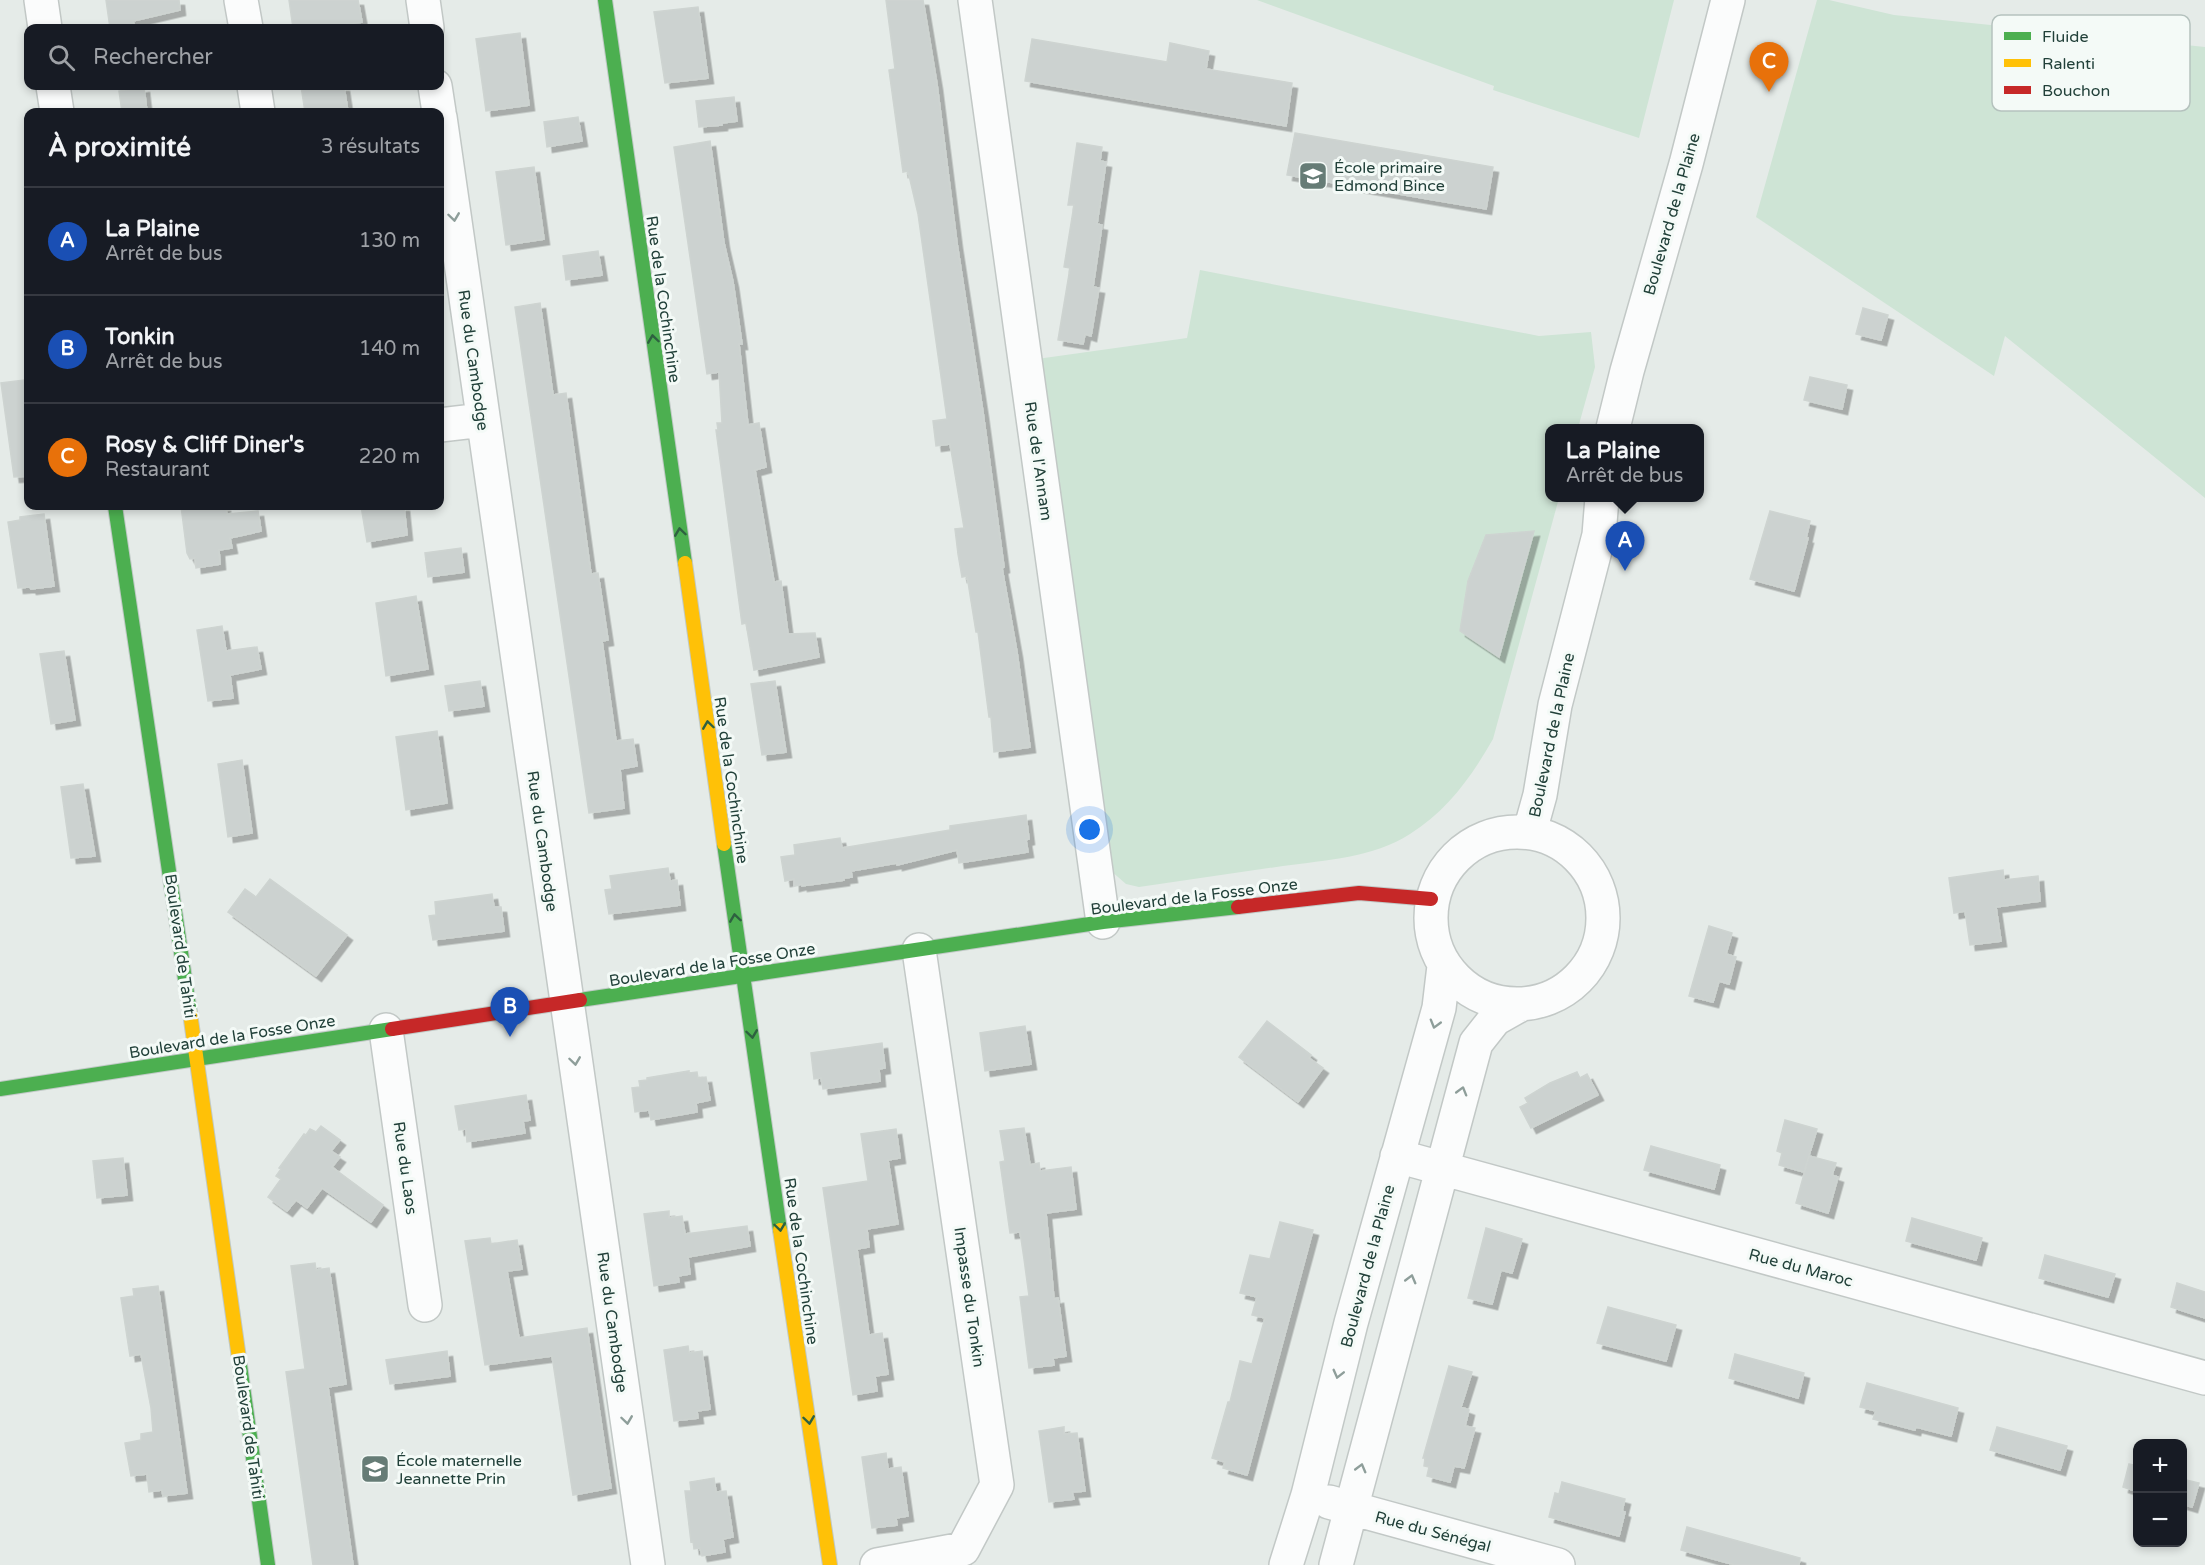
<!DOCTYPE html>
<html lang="fr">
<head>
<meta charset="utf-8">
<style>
	body { margin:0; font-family:"Varela Round",sans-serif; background:#242831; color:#f1f3f6 }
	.controls { position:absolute; right:18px; bottom:18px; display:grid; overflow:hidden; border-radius:12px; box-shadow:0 3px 9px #0003 }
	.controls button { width:54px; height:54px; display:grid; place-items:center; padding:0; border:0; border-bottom:2px solid #363941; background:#171b24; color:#f1f3f6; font:30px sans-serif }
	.you { position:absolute; left:1090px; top:830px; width:21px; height:21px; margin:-15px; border:4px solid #fff; border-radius:50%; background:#1a73e8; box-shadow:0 0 0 9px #1a73e833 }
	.badge { display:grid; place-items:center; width:39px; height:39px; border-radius:50%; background:#ea580c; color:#fff; font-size:20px; font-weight:700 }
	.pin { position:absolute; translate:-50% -50px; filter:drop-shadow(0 2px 3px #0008) }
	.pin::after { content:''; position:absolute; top:32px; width:21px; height:18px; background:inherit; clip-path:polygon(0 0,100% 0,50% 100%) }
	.popup { position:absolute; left:1545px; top:424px; width:159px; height:78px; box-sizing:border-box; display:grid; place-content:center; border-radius:12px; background:#171b24; filter:drop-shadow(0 2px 4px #0005); font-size:20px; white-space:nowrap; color:#9ea1a6 }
	.popup b { font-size:22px; color:#f1f3f6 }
	.popup::after { content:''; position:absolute; left:50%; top:100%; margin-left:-12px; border:12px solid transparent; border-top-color:#171b24 }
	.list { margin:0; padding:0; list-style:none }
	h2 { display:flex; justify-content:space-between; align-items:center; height:78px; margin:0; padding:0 24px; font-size:26px }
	h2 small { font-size:20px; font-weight:400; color:#9ea1a6 }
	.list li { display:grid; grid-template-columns:39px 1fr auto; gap:18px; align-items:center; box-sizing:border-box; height:108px; padding:0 24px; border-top:2px solid #363941 }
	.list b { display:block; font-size:22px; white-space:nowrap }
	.list p { margin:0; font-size:20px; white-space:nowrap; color:#9ea1a6 }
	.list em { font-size:20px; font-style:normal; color:#9ea1a6 }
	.icon { flex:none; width:33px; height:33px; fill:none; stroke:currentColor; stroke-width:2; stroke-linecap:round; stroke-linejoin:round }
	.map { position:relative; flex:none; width:2205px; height:1565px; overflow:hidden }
	.search { position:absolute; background:#171b24; box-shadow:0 3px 9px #0003; left:24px; top:24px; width:420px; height:66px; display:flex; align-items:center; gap:15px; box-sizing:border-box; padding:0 21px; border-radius:12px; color:#9ea1a6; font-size:22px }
	.panel { position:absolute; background:#171b24; box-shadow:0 3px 9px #0003; left:24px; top:108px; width:420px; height:402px; border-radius:12px }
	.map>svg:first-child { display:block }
	.pitch { fill:#cee4d5 }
	.building { fill:#ccd2d0; stroke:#ced4d1; stroke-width:1.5; filter:url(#shadow) }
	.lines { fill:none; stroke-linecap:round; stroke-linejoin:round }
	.street-casing { stroke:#c2c8c6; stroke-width:36 }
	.fast-casing { stroke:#c0c9c6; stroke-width:16 }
	.slow-casing { stroke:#c0c9c6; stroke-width:16 }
	.jam-casing { stroke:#c0c9c6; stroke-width:16 }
	.street { stroke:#fbfcfc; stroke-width:33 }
	.fast { stroke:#4caf50; stroke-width:14 }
	.slow { stroke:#ffc107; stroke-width:14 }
	.jam { stroke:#c62828; stroke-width:14 }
	.oneway { stroke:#8e9e9a }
	.oneway2 { stroke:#2e6140 }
	.labels { text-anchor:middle; stroke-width:6; stroke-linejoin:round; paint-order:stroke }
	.poi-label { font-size:16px; fill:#214039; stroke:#f4faf7; text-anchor:start }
	.street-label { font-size:16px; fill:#214039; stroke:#f4faf7 }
	.key { fill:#f4faf7; stroke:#b5c2be; stroke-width:1.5 }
	.key-label { font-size:16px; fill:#214039 }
</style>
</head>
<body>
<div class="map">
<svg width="2205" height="1565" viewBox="0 0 2205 1565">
	<defs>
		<filter id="shadow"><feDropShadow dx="5.5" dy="5.5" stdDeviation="0" flood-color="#0004"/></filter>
	</defs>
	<rect width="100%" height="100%" fill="#e5ebe8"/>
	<path class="pitch" d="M 1257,0 L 1674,0 L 1639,138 L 1493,90 L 1494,86 Z
		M 1817,0 L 1829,0 L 1894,15 L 2205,47 L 2205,498 L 2005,336 L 1994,376 L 1756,217 Z
		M 1200,270 L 1539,336 L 1591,332 L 1595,367 L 1578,428 L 1550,428 L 1550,498 L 1559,498 L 1493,739 C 1472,776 1447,811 1410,834 C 1373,858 1326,860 1283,866 C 1235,873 1187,880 1139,887 L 1126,884 L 1110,870 L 1037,359 L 1187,338 Z"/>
	<path class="building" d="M 106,0 L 179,0 L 180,10 L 133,21 L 134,24 L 110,28 Z
		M 289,0 L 358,0 L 362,22 L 322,28 L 293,28 Z
		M 886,0 L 923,0 L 937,84 L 957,243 L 983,412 L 1004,567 L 1002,568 L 1017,652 L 1030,747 L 994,752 L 991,717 L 989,717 L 978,632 L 976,632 L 967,576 L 962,577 L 958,554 L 955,529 L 964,528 L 950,444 L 936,446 L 933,421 L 947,419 L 918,214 L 908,171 L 903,172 L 900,150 L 889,70 L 895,69 Z
		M 698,7 L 708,78 L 665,83 L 654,12 Z
		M 520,33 L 529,105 L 486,111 L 476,39 Z
		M 1032,39 L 1167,62 L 1170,43 L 1209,51 L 1206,69 L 1292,83 L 1286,126 L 1025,81 Z
		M 301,86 L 344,86 L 348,112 L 305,112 Z
		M 144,87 L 147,112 L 122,112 L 119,91 Z
		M 734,97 L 737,121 L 722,123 L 722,125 L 699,127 L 696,101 Z
		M 578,117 L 582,141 L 547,147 L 544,122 Z
		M 1295,133 L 1493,167 L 1486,209 L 1287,175 Z
		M 710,141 L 724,243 L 733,282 L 742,344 L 739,344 L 748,425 L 759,423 L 766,467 L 755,470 L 774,582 L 781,581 L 788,634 L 815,633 L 819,657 L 754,670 L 746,623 L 742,624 L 716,430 L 718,430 L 717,423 L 722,423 L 719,372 L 707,374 L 674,147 Z
		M 1077,143 L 1102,147 L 1100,161 L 1106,162 L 1097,224 L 1102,225 L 1093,287 L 1099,288 L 1091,336 L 1085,334 L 1083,344 L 1058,340 L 1070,268 L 1064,267 L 1074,205 L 1068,205 Z
		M 534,167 L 544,239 L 506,245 L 496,172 Z
		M 598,251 L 602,275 L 566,280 L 563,256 Z
		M 540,303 L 553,395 L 566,393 L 591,574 L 598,573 L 608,640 L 602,641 L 616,741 L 633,739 L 637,766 L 620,769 L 624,808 L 589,813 L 515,307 Z
		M 1863,308 L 1888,315 L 1881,340 L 1856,334 Z
		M 1810,377 L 1847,385 L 1842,409 L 1804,400 Z
		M 24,380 L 28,407 L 28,476 L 14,477 L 1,383 Z
		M 181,506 L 225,506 L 227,514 L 258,511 L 261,531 L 230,538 L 232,548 L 219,550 L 220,564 L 196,568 L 195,558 L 190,559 L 187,553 Z
		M 361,506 L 404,506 L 407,535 L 367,542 Z
		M 1770,511 L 1810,521 L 1806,538 L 1808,538 L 1794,591 L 1750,579 Z
		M 44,514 L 54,586 L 31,589 L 30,587 L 18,588 L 8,522 L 20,520 L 20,517 Z
		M 1534,531 L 1499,657 L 1460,631 L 1468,581 L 1486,535 Z
		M 461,548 L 464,572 L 428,577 L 425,553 Z
		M 416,596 L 428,669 L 386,676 L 376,603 Z
		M 222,626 L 226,651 L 257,647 L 261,669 L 230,675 L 233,698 L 208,701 L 197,630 Z
		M 64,651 L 75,720 L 51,724 L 40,654 Z
		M 480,681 L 484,706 L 449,711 L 445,686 Z
		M 775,681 L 786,752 L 762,755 L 751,684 Z
		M 437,731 L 447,803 L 406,810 L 396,737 Z
		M 242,760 L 252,833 L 228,837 L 218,764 Z
		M 83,784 L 95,856 L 71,858 L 61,787 Z
		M 1026,815 L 1029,839 L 1026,840 L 1028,852 L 959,863 L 957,850 L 897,865 L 897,863 L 851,871 L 852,877 L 844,878 L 844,880 L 802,886 L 802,884 L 794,886 L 794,879 L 785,881 L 781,857 L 795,855 L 794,845 L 840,838 L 842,848 L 950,830 L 950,826 Z
		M 668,868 L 670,881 L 677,880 L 680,905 L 609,914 L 605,890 L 612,889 L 610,876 Z
		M 2003,870 L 2004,880 L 2038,876 L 2040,901 L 1996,907 L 2001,941 L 1970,945 L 1965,911 L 1954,913 L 1949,878 Z
		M 270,879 L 347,935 L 316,976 L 228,912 L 245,889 L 256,897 Z
		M 492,894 L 494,907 L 501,907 L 504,931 L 433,940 L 429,916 L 436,915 L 435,902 Z
		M 1709,926 L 1732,933 L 1726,954 L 1736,957 L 1729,984 L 1719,981 L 1713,1002 L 1689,996 Z
		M 1267,1021 L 1311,1055 L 1309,1058 L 1323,1068 L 1298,1102 L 1239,1057 Z
		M 1025,1026 L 1031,1064 L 985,1071 L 980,1033 Z
		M 882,1043 L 885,1068 L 879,1069 L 880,1081 L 823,1089 L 821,1078 L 814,1079 L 811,1053 Z
		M 689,1071 L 689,1073 L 697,1072 L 698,1078 L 706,1077 L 710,1100 L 696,1103 L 697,1112 L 651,1120 L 649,1110 L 635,1112 L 632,1088 L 640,1087 L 639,1081 L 647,1080 L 647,1078 Z
		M 1577,1072 L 1580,1078 L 1587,1074 L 1598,1095 L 1531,1128 L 1520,1107 L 1528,1103 L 1525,1098 L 1550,1083 Z
		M 526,1095 L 530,1120 L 523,1121 L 525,1133 L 467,1142 L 466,1129 L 459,1130 L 455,1106 Z
		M 1785,1120 L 1817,1129 L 1804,1172 L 1779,1165 L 1782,1153 L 1777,1151 Z
		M 321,1126 L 340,1140 L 331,1151 L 340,1157 L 332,1167 L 383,1205 L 371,1222 L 322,1188 L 307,1208 L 296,1200 L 287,1211 L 268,1197 L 281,1179 L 276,1176 L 281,1169 L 279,1168 L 304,1134 L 306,1135 L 310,1129 L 316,1132 Z
		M 1024,1128 L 1030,1165 L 1039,1163 L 1040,1171 L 1071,1167 L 1076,1209 L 1046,1213 L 1054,1299 L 1058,1298 L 1066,1356 L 1053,1358 L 1054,1365 L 1029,1368 L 1020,1297 L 1029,1296 L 1024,1259 L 1020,1232 L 1010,1233 L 1000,1162 L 1005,1161 L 1000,1131 Z
		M 896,1129 L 900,1158 L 888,1160 L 898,1224 L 867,1229 L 869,1247 L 857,1249 L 869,1335 L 882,1333 L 888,1374 L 875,1376 L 877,1391 L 853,1395 L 823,1188 L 868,1181 L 861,1134 Z
		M 1651,1146 L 1720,1165 L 1714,1189 L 1644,1170 Z
		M 1809,1156 L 1836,1163 L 1832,1175 L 1838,1177 L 1828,1213 L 1796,1203 Z
		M 123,1158 L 127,1195 L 97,1198 L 93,1161 Z
		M 669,1211 L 669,1218 L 682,1216 L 685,1234 L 747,1226 L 750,1246 L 688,1257 L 690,1274 L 678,1276 L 679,1282 L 654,1286 L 644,1214 Z
		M 1912,1218 L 1982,1238 L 1976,1260 L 1906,1241 Z
		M 1280,1222 L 1313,1230 L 1247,1475 L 1223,1468 L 1225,1462 L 1212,1458 L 1228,1402 L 1230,1402 L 1240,1361 L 1252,1364 L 1265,1318 L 1252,1315 L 1257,1297 L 1240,1293 L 1250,1255 L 1270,1259 Z
		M 1486,1228 L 1522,1239 L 1512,1273 L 1501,1270 L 1492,1304 L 1468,1298 Z
		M 490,1238 L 491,1244 L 517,1240 L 522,1269 L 507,1271 L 519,1338 L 587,1328 L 611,1488 L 573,1495 L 552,1356 L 485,1365 L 465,1241 Z
		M 2045,1255 L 2115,1274 L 2108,1297 L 2039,1278 Z
		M 315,1263 L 316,1270 L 329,1268 L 346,1384 L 328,1387 L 353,1565 L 313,1565 L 286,1372 L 305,1369 L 291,1266 Z
		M 2177,1283 L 2205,1292 L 2205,1318 L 2171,1307 Z
		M 158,1286 L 187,1493 L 163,1496 L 162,1490 L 149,1492 L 147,1474 L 131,1476 L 125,1443 L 141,1440 L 141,1434 L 153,1432 L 151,1408 L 141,1354 L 130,1356 L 121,1298 L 134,1296 L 133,1289 Z
		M 1608,1307 L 1676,1325 L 1666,1361 L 1597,1343 Z
		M 688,1346 L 689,1353 L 702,1351 L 710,1409 L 697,1411 L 698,1418 L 674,1421 L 664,1350 Z
		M 447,1351 L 450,1376 L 390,1384 L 386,1360 Z
		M 1735,1354 L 1804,1373 L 1798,1398 L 1729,1378 Z
		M 1449,1366 L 1472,1372 L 1461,1407 L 1469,1410 L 1465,1426 L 1475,1428 L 1464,1468 L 1454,1466 L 1450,1482 L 1427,1476 L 1429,1467 L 1424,1466 L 1425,1458 L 1423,1458 Z
		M 1867,1383 L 1958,1408 L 1951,1436 L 1916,1427 L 1915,1430 L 1873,1419 L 1876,1411 L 1860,1407 Z
		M 1064,1427 L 1064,1434 L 1077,1433 L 1085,1491 L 1072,1492 L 1074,1499 L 1049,1502 L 1039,1431 Z
		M 1997,1427 L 2067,1446 L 2060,1470 L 1990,1450 Z
		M 886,1453 L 888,1469 L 901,1467 L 908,1516 L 896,1518 L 897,1525 L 872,1528 L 862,1457 Z
		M 2129,1464 L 2138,1466 L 2138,1492 L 2123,1487 Z
		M 714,1478 L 716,1492 L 726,1491 L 733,1537 L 723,1539 L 725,1552 L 702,1556 L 700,1548 L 694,1549 L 693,1541 L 691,1542 L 685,1491 L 691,1491 L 690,1482 Z
		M 2182,1479 L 2199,1483 L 2192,1507 L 2182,1504 Z
		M 1562,1482 L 1625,1499 L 1622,1511 L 1625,1512 L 1619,1536 L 1549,1517 L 1555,1493 L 1559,1494 Z
		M 1687,1527 L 1800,1558 L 1799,1565 L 1735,1565 L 1681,1550 Z"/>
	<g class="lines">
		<g class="street-casing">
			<path id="street" d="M 41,0 L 45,28
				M 241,0 L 246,28
				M 423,0 L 427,28
				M 975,0 L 1103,922
				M 53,86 L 57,112
				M 254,86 L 258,112
				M 435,86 L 439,112
				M 440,117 L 648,1565
				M 440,425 L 483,420
				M 1613,428 L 1627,371 L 1686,164 L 1728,0
				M 1530,831 L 1540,795 L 1555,705 L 1599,535 L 1602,498
				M1431 918a86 86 0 1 1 172 0a86 86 0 1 1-172 0Z
				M 386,1030 L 425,1305
				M 1397,1156 L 2205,1378
				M 1329,1502 L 1558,1565
				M 877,1565 L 963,1549 L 997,1485 L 919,950
				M 1286,1565 L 1308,1495 L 1351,1323 L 1439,1008 L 1444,966
				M 1336,1565 L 1476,1043 L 1495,1019 L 1520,1005"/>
		</g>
		<g class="fast-casing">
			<path id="fast" d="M 605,0 L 685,563
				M 115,506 L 190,1013
				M 724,844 L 780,1230
				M 580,1000 L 1103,922 L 1238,907
				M 0,1089 L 392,1029
				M 239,1358 L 268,1565"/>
		</g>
		<g class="slow-casing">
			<path id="slow" d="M 685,563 L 724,844
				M 190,1013 L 239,1358
				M 780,1230 L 830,1565"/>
		</g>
		<g class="jam-casing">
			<path id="jam" d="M 1238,907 L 1359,893 L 1431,899
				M 392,1029 L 580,1000"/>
		</g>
		<use href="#street" class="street"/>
		<use href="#fast" class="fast"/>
		<use href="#slow" class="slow"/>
		<use href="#jam" class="jam"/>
	</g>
	<defs><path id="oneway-chevron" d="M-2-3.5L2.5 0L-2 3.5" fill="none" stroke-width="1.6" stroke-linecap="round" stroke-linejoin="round" transform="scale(1.5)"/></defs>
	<g class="oneway">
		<use href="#oneway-chevron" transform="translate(454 217) rotate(82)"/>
		<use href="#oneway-chevron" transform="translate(1435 1024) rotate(106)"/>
		<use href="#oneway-chevron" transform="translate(575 1061) rotate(82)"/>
		<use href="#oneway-chevron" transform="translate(1462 1091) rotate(-74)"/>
		<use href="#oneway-chevron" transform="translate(1411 1279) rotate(-75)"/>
		<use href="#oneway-chevron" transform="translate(1338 1374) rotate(104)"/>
		<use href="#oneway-chevron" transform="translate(627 1420) rotate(82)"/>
		<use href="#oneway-chevron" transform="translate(1361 1468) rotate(-75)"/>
	</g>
	<g class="oneway2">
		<use href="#oneway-chevron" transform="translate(653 339) rotate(-98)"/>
		<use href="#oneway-chevron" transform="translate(680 532) rotate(-98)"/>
		<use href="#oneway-chevron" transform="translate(708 725) rotate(-98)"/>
		<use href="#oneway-chevron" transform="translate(735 918) rotate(-98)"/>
		<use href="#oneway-chevron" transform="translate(752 1034) rotate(82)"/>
		<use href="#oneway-chevron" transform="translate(780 1227) rotate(82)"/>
		<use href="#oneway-chevron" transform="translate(809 1420) rotate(82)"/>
	</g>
	<defs>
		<g id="school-square" transform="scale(1.5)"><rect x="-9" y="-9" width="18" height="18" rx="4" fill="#667c76" stroke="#f4faf7"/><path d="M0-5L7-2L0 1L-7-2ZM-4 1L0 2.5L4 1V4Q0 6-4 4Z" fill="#fff"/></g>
	</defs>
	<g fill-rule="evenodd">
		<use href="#school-square" x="1313" y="176"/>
		<use href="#school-square" x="375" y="1469"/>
	</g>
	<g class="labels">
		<g class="poi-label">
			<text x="1334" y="173">École primaire<tspan x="1334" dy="18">Edmond Bince</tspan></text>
			<text x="396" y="1466">École maternelle<tspan x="396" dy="18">Jeannette Prin</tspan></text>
		</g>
		<g class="street-label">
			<text transform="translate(1671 214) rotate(-74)" y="6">Boulevard de la Plaine</text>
			<text transform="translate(664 299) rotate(82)" y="6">Rue de la Cochinchine</text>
			<text transform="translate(474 360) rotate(82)" y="6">Rue du Cambodge</text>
			<text transform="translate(1039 461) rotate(82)" y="6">Rue de l'Annam</text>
			<text transform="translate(1551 735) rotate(-78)" y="6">Boulevard de la Plaine</text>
			<text transform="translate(732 780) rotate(82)" y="6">Rue de la Cochinchine</text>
			<text transform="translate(543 841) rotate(82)" y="6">Rue du Cambodge</text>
			<text transform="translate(1194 896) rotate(-7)" y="6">Boulevard de la Fosse Onze</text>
			<text transform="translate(181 946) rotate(82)" y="6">Boulevard de Tahiti</text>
			<text transform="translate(712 964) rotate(-9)" y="6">Boulevard de la Fosse Onze</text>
			<text transform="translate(232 1036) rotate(-9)" y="6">Boulevard de la Fosse Onze</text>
			<text transform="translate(406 1168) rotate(82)" y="6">Rue du Laos</text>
			<text transform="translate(802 1261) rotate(82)" y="6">Rue de la Cochinchine</text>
			<text transform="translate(1367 1266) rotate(-75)" y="6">Boulevard de la Plaine</text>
			<text transform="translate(1801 1267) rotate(15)" y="6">Rue du Maroc</text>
			<text transform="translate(970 1297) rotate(82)" y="6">Impasse du Tonkin</text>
			<text transform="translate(613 1322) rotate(82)" y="6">Rue du Cambodge</text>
			<text transform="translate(249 1427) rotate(82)" y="6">Boulevard de Tahiti</text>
			<text transform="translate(1433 1531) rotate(15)" y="6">Rue du Sénégal</text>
		</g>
	</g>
	<rect x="1992" y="15" width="198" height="96" rx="9" class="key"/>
	<rect x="2004" y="32" width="27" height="8" fill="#4caf50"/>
	<rect x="2004" y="59" width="27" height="8" fill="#ffc107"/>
	<rect x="2004" y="86" width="27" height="8" fill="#c62828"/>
	<g class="key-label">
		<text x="2042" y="42">Fluide</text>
		<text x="2042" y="69">Ralenti</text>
		<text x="2042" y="96">Bouchon</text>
	</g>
</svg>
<div class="controls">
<button>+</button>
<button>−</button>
</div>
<div class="you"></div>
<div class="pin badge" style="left:1625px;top:571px;background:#1a4fb4">A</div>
<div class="popup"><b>La Plaine</b>Arrêt de bus</div>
<div class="pin badge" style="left:510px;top:1037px;background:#1a4fb4">B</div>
<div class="pin badge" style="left:1769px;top:92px;background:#e8710a">C</div>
<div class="search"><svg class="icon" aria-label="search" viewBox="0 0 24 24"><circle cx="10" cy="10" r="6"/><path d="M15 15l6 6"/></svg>Rechercher</div>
<section class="panel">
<h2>À proximité<small>3 résultats</small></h2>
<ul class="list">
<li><span class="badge" style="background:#1a4fb4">A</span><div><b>La Plaine</b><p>Arrêt de bus</p></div><em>130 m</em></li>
<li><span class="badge" style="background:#1a4fb4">B</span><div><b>Tonkin</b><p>Arrêt de bus</p></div><em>140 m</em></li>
<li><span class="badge" style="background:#e8710a">C</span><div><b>Rosy &amp; Cliff Diner's</b><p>Restaurant</p></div><em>220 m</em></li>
</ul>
</section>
</div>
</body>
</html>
